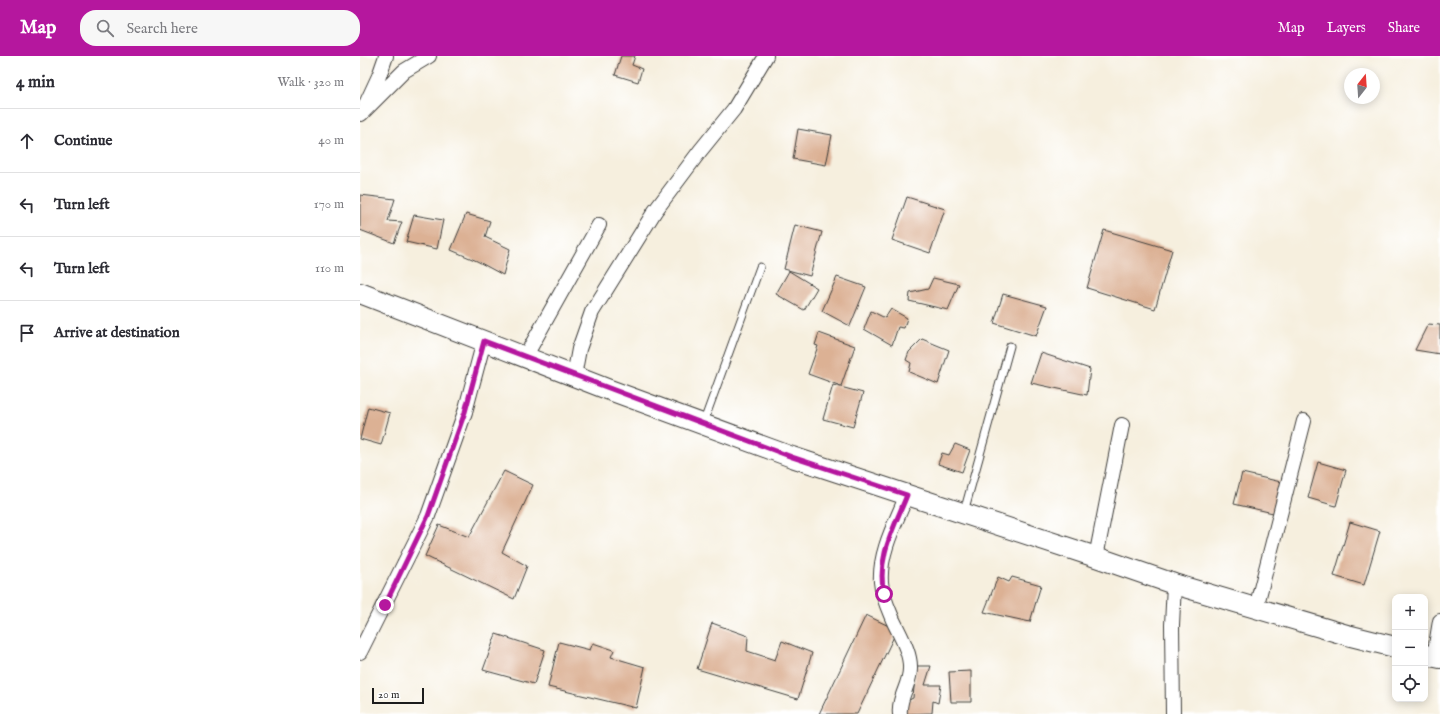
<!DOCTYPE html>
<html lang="en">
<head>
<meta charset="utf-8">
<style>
	body { margin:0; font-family:"IM FELL English",serif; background:#f7f7f7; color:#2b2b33 }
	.controls { position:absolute; right:12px; bottom:12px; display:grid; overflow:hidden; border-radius:8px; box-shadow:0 2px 10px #0003 }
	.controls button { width:36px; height:36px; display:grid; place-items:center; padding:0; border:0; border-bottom:1px solid #e1e1e2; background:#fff; color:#2b2b33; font:20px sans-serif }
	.compass { position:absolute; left:984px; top:12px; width:36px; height:36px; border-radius:50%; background:#fff; box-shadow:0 2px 10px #0003; rotate:17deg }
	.scale { position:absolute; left:12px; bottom:10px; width:52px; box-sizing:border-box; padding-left:4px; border:2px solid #1c1c1c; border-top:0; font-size:11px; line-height:14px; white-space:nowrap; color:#1c1c1c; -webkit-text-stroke:3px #fff; paint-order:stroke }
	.stop { position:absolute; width:12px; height:12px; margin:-9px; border:3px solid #b5179e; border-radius:50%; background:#fff }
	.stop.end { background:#b5179e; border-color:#fff; box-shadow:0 1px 4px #0008 }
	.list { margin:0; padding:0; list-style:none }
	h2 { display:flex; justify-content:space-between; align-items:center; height:52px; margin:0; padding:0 16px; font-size:17px }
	h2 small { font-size:13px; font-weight:400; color:#7c7c81 }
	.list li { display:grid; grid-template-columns:26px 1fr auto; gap:12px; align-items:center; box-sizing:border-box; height:64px; padding:0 16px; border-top:1px solid #e1e1e2 }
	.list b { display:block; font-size:15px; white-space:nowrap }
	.list em { font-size:13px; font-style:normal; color:#7c7c81 }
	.icon { flex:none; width:22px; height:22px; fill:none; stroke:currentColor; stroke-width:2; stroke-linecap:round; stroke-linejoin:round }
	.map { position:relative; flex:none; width:1080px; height:658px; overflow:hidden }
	header { display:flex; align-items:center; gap:24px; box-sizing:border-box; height:56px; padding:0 20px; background:#b5179e; color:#fff }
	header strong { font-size:19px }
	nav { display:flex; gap:22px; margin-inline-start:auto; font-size:14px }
	.search { width:280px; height:36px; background:#f7f7f7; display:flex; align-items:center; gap:10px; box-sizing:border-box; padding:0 14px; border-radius:16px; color:#7c7c81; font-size:15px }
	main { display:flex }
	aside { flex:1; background:#fff }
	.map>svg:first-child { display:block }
	.building { fill:#dcb194 }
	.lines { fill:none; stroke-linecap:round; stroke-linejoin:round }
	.lane-casing { stroke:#3d3c39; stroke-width:9 }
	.street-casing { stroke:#3d3c39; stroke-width:16 }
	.secondary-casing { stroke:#3d3c39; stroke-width:22 }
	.lane { stroke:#fff; stroke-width:7 }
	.street { stroke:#fff; stroke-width:14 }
	.secondary { stroke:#fff; stroke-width:20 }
	.route { stroke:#b5179e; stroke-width:5 }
</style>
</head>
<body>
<header>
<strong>Map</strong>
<div class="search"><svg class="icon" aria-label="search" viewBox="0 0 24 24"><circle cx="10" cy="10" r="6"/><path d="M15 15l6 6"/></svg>Search here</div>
<nav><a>Map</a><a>Layers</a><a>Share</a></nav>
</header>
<main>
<aside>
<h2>4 min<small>Walk · 320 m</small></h2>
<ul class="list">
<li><svg class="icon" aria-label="ahead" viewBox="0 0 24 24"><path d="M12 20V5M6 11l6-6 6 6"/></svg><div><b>Continue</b></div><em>40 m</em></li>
<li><svg class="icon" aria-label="left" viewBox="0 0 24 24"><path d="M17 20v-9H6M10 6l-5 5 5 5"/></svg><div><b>Turn left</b></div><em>170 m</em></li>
<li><svg class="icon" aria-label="left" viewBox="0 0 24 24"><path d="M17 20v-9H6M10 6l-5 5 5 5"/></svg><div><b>Turn left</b></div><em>110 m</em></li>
<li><svg class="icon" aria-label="arrive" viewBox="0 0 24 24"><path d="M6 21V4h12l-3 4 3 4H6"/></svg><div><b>Arrive at destination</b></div></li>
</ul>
</aside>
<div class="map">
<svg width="1080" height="658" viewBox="0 0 1080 658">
	<rect width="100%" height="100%" fill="#fff"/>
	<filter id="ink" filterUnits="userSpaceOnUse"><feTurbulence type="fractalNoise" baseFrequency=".025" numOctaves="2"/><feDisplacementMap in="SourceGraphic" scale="8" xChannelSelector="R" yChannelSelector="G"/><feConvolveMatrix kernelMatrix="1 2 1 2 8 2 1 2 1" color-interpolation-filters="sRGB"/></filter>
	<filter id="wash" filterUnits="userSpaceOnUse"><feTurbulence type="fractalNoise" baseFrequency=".012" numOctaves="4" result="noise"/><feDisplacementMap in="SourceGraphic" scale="16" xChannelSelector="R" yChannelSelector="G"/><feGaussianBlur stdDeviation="0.9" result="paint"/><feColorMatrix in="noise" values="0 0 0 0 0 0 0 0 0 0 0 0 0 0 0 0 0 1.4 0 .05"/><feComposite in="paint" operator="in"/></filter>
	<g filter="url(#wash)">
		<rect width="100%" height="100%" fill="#f6efde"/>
		<g id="blocks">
			<path class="building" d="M 261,0 L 275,0 L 272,9 L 282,13 L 278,26 L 255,19 Z
				M 438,73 L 472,79 L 466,109 L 433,103 Z
				M 0,139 L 35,143 L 28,165 L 42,166 L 34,187 L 0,174 Z
				M 547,141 L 585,153 L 570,197 L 532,184 Z
				M 106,158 L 130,165 L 125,181 L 150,193 L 143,219 L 117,205 L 91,194 Z
				M 54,159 L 83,164 L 77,193 L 46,186 Z
				M 435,169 L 462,176 L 450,220 L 424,213 Z
				M 744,174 L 812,194 L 795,253 L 727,232 Z
				M 429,215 L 457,232 L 444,254 L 416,238 Z
				M 477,221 L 506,231 L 490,270 L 462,255 Z
				M 573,222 L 599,228 L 588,254 L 549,245 L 550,237 L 568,233 Z
				M 643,238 L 687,250 L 676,280 L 634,267 Z
				M 531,253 L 547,262 L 544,272 L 538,271 L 532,289 L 504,273 L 511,255 L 525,262 Z
				M 1068,268 L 1080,269 L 1080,298 L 1055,294 Z
				M 459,277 L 495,290 L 481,330 L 448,318 L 458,290 L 455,289 Z
				M 562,283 L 589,294 L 578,328 L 549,316 L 551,307 L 546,304 L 549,296 Z
				M 681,297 L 730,313 L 727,339 L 671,327 Z
				M 473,329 L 503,337 L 493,371 L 463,363 Z
				M 8,351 L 30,357 L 21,389 L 0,383 Z
				M 595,388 L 610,394 L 602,416 L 578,408 L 582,397 L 589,399 Z
				M 958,406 L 986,414 L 976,450 L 948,442 Z
				M 144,415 L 173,429 L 142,496 L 167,510 L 154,543 L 65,500 L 79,469 L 109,481 Z
				M 882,417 L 921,426 L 913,457 L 874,448 Z
				M 990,466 L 1020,475 L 1004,529 L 974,520 Z
				M 638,521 L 649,526 L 652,521 L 681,529 L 670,566 L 624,556 Z
				M 506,559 L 537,574 L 497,658 L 459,658 Z
				M 352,567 L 388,580 L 387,595 L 415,604 L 422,585 L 452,597 L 438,643 L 337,613 Z
				M 136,578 L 185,594 L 174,628 L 123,614 Z
				M 199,586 L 230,594 L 233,587 L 254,594 L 251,601 L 285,611 L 276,652 L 188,631 Z
				M 556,610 L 571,610 L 565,629 L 581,629 L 578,647 L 573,645 L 572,657 L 546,658 L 545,646 L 553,642 Z
				M 611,615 L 611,646 L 591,646 L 589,616 Z"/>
		</g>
	</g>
	<g filter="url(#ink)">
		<use href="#blocks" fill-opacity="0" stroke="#3d3c39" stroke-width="1"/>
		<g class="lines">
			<g class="lane-casing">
				<path id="lane" d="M 343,368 L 400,211
					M 604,456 L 650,290"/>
			</g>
			<g class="street-casing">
				<path id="street" d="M 6,48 L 19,20 L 26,0
					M 1,58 L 44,15 L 69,0
					M 165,301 L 239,169
					M 214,320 L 219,293 L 232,256 L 295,155 L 340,95 L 374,53 L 406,0
					M 736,501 L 762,369
					M 896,552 L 944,365
					M 0,596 L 68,460 L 105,356 L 124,285
					M 1074,601 L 1080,565
					M 540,658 C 538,642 550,629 550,613 C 551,597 540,579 533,564 C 528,552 522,540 521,526 C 519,496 536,466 547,439
					M 813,658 L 812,569 L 814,528"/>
			</g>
			<g class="secondary-casing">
				<path id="secondary" d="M 0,237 L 247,333 L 432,401 L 736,501 L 814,528 L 987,579 L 1035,591
					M 1065,599 L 1080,602"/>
			</g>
			<use href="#lane" class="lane"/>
			<use href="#street" class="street"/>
			<use href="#secondary" class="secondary"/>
		</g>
	</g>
	<g class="lines" filter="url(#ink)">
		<path class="route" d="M 25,549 L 68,460 L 105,356 L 124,285 L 432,401 L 547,439 C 534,472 516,502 524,538"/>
	</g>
</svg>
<div class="controls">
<button>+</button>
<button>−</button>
<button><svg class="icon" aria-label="locate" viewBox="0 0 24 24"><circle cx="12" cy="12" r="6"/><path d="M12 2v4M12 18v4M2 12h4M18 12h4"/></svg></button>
</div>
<svg class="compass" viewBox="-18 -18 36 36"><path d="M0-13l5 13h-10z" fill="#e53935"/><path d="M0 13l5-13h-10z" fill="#7c7c81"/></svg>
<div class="scale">20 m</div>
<div class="stop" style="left:524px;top:538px"></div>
<div class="stop end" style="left:25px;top:549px"></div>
</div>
</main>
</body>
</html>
